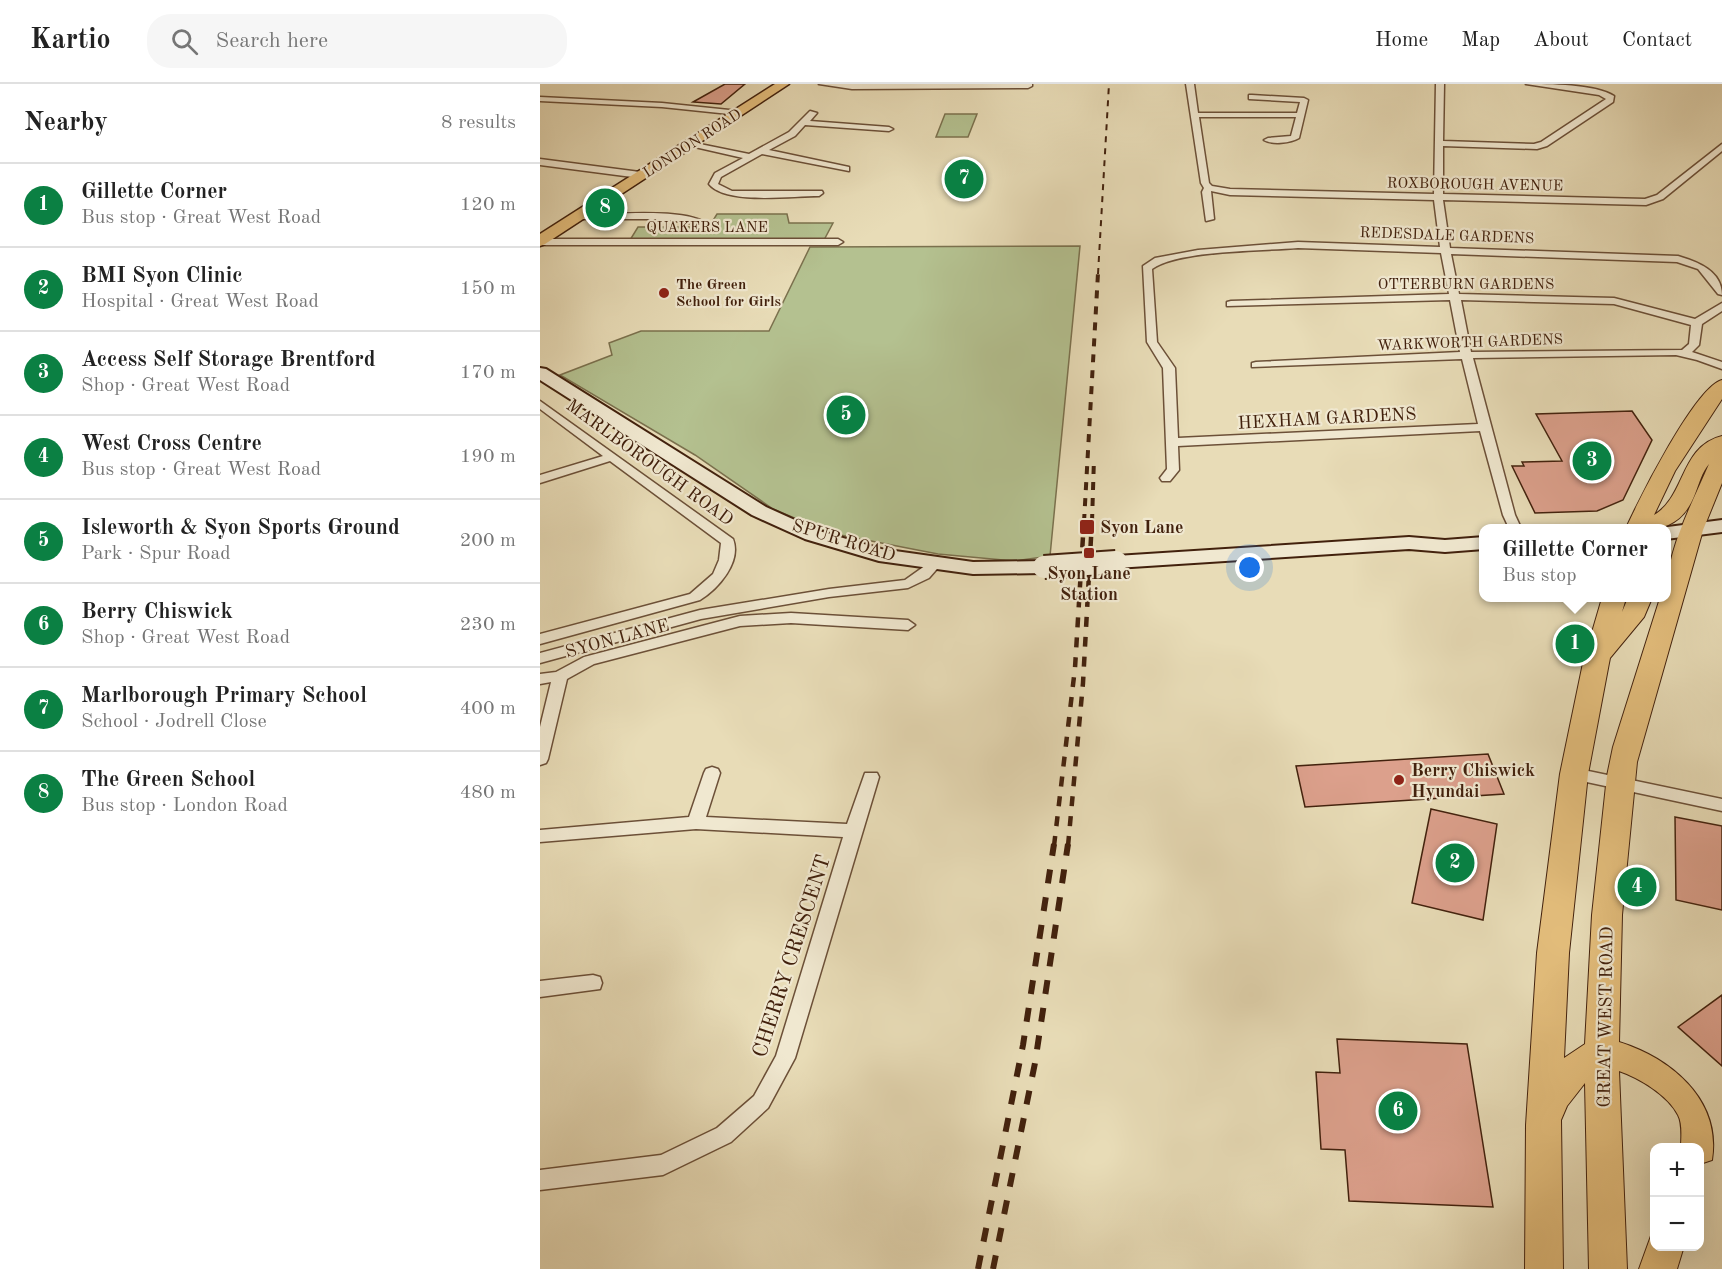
<!DOCTYPE html>
<html lang="en">
<head>
<meta charset="utf-8">
<style>
	body { margin:0; font-family:"Old Standard TT",serif; background:#f6f6f6; color:#222 }
	.controls { position:absolute; right:18px; bottom:18px; display:grid; overflow:hidden; border-radius:12px; box-shadow:0 6px 24px #0002 }
	.controls button { width:54px; height:54px; display:grid; place-items:center; padding:0; border:0; border-bottom:2px solid #e0e0e0; background:#fff; color:#222; font:30px sans-serif }
	.you { position:absolute; left:710px; top:484px; width:21px; height:21px; margin:-15px; border:4px solid #fff; border-radius:50%; background:#1a73e8; box-shadow:0 0 0 9px #1a73e833 }
	.badge { display:grid; place-items:center; width:39px; height:39px; border-radius:50%; background:#0b8043; color:#fff; font-size:20px; font-weight:700 }
	.pin { position:absolute; translate:-50% -50%; border:3px solid #fff; box-shadow:0 2px 6px #0006 }
	.popup { position:absolute; left:939px; top:440px; width:192px; height:78px; box-sizing:border-box; display:grid; place-content:center; border-radius:12px; background:#fff; filter:drop-shadow(0 2px 4px #0005); font-size:20px; white-space:nowrap; color:#767676 }
	.popup b { font-size:22px; color:#222 }
	.popup::after { content:''; position:absolute; left:50%; top:100%; margin-left:-12px; border:12px solid transparent; border-top-color:#fff }
	.list { margin:0; padding:0; list-style:none }
	h2 { display:flex; justify-content:space-between; align-items:center; height:78px; margin:0; padding:0 24px; font-size:26px }
	h2 small { font-size:20px; font-weight:400; color:#767676 }
	.list li { display:grid; grid-template-columns:39px 1fr auto; gap:18px; align-items:center; box-sizing:border-box; height:84px; padding:0 24px; border-top:2px solid #e0e0e0 }
	.list b { display:block; font-size:22px; white-space:nowrap }
	.list p { margin:0; font-size:20px; white-space:nowrap; color:#767676 }
	.list em { font-size:20px; font-style:normal; color:#767676 }
	.icon { flex:none; width:33px; height:33px; fill:none; stroke:currentColor; stroke-width:2; stroke-linecap:round; stroke-linejoin:round }
	.map { position:relative; flex:none; width:1182px; height:1185px; overflow:hidden }
	header { display:flex; align-items:center; gap:36px; box-sizing:border-box; height:84px; padding:0 30px; background:#fff; border-bottom:2px solid #e0e0e0 }
	header strong { font-size:28px }
	nav { display:flex; gap:33px; margin-inline-start:auto; font-size:21px }
	.search { width:420px; height:54px; background:#f6f6f6; display:flex; align-items:center; gap:15px; box-sizing:border-box; padding:0 21px; border-radius:24px; color:#767676; font-size:22px }
	main { display:flex }
	aside { flex:1; background:#fff }
	.map>svg:first-child { display:block }
	.green { fill:#b4c190; stroke:#7b714e; stroke-width:1.5 }
	.building { fill:#dca08c; stroke:#42210d; stroke-width:1.5 }
	.lines { fill:none; stroke-linecap:round; stroke-linejoin:round }
	.minor-casing { stroke:#6c5038; stroke-width:3 }
	.secondary-casing { stroke:#42210d; stroke-width:4 }
	.primary-casing { stroke:#42210d; stroke-width:3 }
	.trunk-casing { stroke:#42210d; stroke-width:2 }
	.minor { fill:#f0e8d0; fill-rule:evenodd }
	.secondary { fill:#f0e8d0; fill-rule:evenodd }
	.primary { fill:#e4be7c; fill-rule:evenodd }
	.trunk { fill:#e4be7c; fill-rule:evenodd }
	.rail-far3 { stroke:#42210d; stroke-width:2; stroke-dasharray:6 6; stroke-linecap:butt }
	.rail-far2 { stroke:#42210d; stroke-width:4; stroke-dasharray:8 8; stroke-linecap:butt }
	.rail-far1 { stroke:#42210d; stroke-width:4.5; stroke-dasharray:10 10; stroke-linecap:butt }
	.rail { stroke:#42210d; stroke-width:6; stroke-dasharray:14 14; stroke-linecap:butt }
	.secondary-bridge-casing { stroke:#42210d; stroke-width:26; stroke-linecap:butt }
	.secondary-bridge { stroke:#f0e8d0; stroke-width:22 }
	.poi-dot { fill:#8f2418; stroke:#f0e8d0; stroke-width:2 }
	.labels { text-anchor:middle; stroke-width:4.5; stroke-linejoin:round; paint-order:stroke }
	.far-street-label { font-size:15px; fill:#42210d; stroke:#f0e8d0 }
	.far-poi-label { font-size:15px; font-weight:bold; fill:#42210d; stroke:#f0e8d0; text-anchor:start }
	.street-label { font-size:18px; fill:#42210d; stroke:#f0e8d0 }
	.poi-label { font-size:18px; font-weight:bold; fill:#42210d; stroke:#f0e8d0; text-anchor:start }
	.near-street-label { font-size:21px; fill:#42210d; stroke:#f0e8d0 }
</style>
</head>
<body>
<header>
<strong>Kartio</strong>
<div class="search"><svg class="icon" aria-label="search" viewBox="0 0 24 24"><circle cx="10" cy="10" r="6"/><path d="M15 15l6 6"/></svg>Search here</div>
<nav><a>Home</a><a>Map</a><a>About</a><a>Contact</a></nav>
</header>
<main>
<aside>
<h2>Nearby<small>8 results</small></h2>
<ul class="list">
<li><span class="badge">1</span><div><b>Gillette Corner</b><p>Bus stop · Great West Road</p></div><em>120 m</em></li>
<li><span class="badge">2</span><div><b>BMI Syon Clinic</b><p>Hospital · Great West Road</p></div><em>150 m</em></li>
<li><span class="badge">3</span><div><b>Access Self Storage Brentford</b><p>Shop · Great West Road</p></div><em>170 m</em></li>
<li><span class="badge">4</span><div><b>West Cross Centre</b><p>Bus stop · Great West Road</p></div><em>190 m</em></li>
<li><span class="badge">5</span><div><b>Isleworth &amp; Syon Sports Ground</b><p>Park · Spur Road</p></div><em>200 m</em></li>
<li><span class="badge">6</span><div><b>Berry Chiswick</b><p>Shop · Great West Road</p></div><em>230 m</em></li>
<li><span class="badge">7</span><div><b>Marlborough Primary School</b><p>School · Jodrell Close</p></div><em>400 m</em></li>
<li><span class="badge">8</span><div><b>The Green School</b><p>Bus stop · London Road</p></div><em>480 m</em></li>
</ul>
</aside>
<div class="map">
<svg width="1182" height="1185" viewBox="0 0 1182 1185">
	<rect width="100%" height="100%" fill="#e8dcb7"/>
	<filter id="stains"><feTurbulence type="fractalNoise" baseFrequency=".00333" numOctaves="4"/><feColorMatrix values="0 0 0 0 .2 0 0 0 0 .09 0 0 0 0 .02 0 0 0 .5 -.17"/></filter>
	<radialGradient id="worn" r=".72"><stop offset=".6" stop-color="#630" stop-opacity="0"/><stop offset="1" stop-color="#630" stop-opacity=".3"/></radialGradient>
	<path class="green" d="M 405,30 L 437,30 L 428,53 L 396,53 Z
		M 177,130 L 247,130 L 249,139 L 293,139 L 284,156 L 90,156 L 98,143 L 169,143 Z
		M 540,162 L 510,472 L 474,477 L 398,470 L 290,449 L 233,425 L 155,371 L 20,291 L 72,271 L 69,259 L 101,247 L 229,247 L 270,163 Z"/>
	<path class="building" d="M 185,0 L 205,0 L 181,20 L 153,18 Z
		M 1092,327 L 1112,356 L 1083,416 L 1057,427 L 995,429 L 972,382 L 984,382 L 982,378 L 1022,377 L 996,330 Z
		M 948,670 L 964,710 L 765,723 L 756,682 Z
		M 891,725 L 957,740 L 943,836 L 872,819 Z
		M 1135,733 L 1182,742 L 1182,826 L 1136,816 Z
		M 1182,911 L 1182,982 L 1138,943 Z
		M 797,955 L 927,960 L 953,1123 L 809,1117 L 805,1066 L 781,1065 L 776,988 L 800,989 Z"/>
	<g class="lines">
		<g class="minor-casing">
			<path id="minor" d="M 279,0 L 492,0 L 492,2 L 488,4 L 312,5 Z
				M 646,0 L 654,0 L 658,29 L 757,29 L 760,18 L 709,15 L 709,11 L 712,11 L 764,14 L 768,16 L 759,54 C 751,59 732,61 724,56 L 728,54 L 751,52 L 756,33 L 659,33 L 669,99 L 672,102 L 690,105 L 894,110 L 896,0 L 904,0 L 903,57 L 994,60 L 1001,58 L 1066,15 L 1059,11 L 986,0 C 1009,0 1055,0 1074,12 L 1073,18 L 1007,62 L 997,65 L 903,62 L 903,110 L 1105,115 L 1117,111 L 1182,60 L 1182,67 L 1123,115 L 1106,121 L 903,116 L 910,164 L 1138,172 C 1158,178 1182,187 1182,211 L 1178,210 L 1158,185 L 1137,178 L 911,170 L 919,210 L 1074,214 L 1155,235 L 1182,219 L 1182,227 L 1162,240 L 1159,261 L 1152,268 L 1182,278 L 1182,285 L 1157,276 L 1136,271 L 933,274 L 975,431 L 981,444 L 969,444 L 963,431 L 940,347 L 638,362 L 639,386 L 630,397 L 622,397 L 620,394 L 627,385 L 623,284 L 607,258 L 603,182 L 615,174 L 658,166 L 758,158 L 900,163 L 894,116 L 690,111 L 671,107 L 674,135 L 666,137 L 662,108 L 664,104 L 661,99 ZM 758,164 L 901,169 L 909,210 L 691,217 L 687,218 L 687,222 L 910,216 L 920,268 L 716,278 L 712,279 L 712,283 L 922,275 L 938,340 L 638,354 L 635,284 L 617,258 L 612,185 C 638,166 723,167 758,164 ZM 921,216 L 1074,220 L 1151,241 L 1149,260 L 1142,266 L 931,268 Z
				M 0,13 L 122,19 L 199,27 L 203,29 L 199,31 L 122,23 L 0,17 Z
				M 270,27 L 277,29 L 270,37 L 349,43 L 353,45 L 349,47 L 265,41 L 255,52 L 229,66 L 309,83 L 309,87 L 222,70 L 181,93 L 178,100 L 192,107 L 282,107 L 283,109 L 279,112 C 251,112 186,121 169,100 L 175,89 L 203,74 L 146,61 L 150,58 L 209,70 L 249,48 Z
				M 0,75 L 100,88 L 104,91 L 100,94 L 0,81 Z
				M 37,130 C 69,132 145,122 169,141 L 164,144 L 150,139 L 121,135 L 34,135 L 32,133 Z
				M 0,155 L 298,155 L 303,158 L 298,161 L 0,161 Z
				M 0,317 L 193,455 C 202,478 178,505 160,516 L 0,560 L 0,550 L 150,510 L 173,490 L 179,476 L 181,459 L 70,377 L 0,399 L 0,391 L 63,372 L 0,325 Z
				M 396,474 L 401,475 L 403,478 L 389,494 L 368,504 L 289,513 L 161,535 L 0,579 L 0,569 L 160,526 L 289,505 L 365,496 Z
				M 251,529 L 368,536 L 375,541 L 368,546 L 251,539 L 200,542 L 54,580 L 27,595 L 8,675 L 6,679 L 0,681 L 0,643 L 11,598 L 0,600 L 0,590 L 16,588 L 44,573 L 200,532 Z
				M 172,683 L 178,685 L 180,689 L 166,733 L 307,740 L 325,689 L 337,689 L 339,693 L 255,974 L 228,1024 L 191,1058 L 123,1091 L 0,1106 L 0,1086 L 121,1071 L 177,1044 L 214,1012 L 236,972 L 303,753 L 156,745 L 0,758 L 0,746 L 149,733 L 164,689 L 166,685 Z
				M 1034,684 L 1182,715 L 1182,727 L 1028,694 L 1026,690 L 1028,686 Z
				M 53,891 L 60,893 L 62,899 L 60,905 L 0,913 L 0,897 Z"/>
		</g>
		<g class="secondary-casing">
			<path id="secondary" d="M 0,284 L 6,285 L 226,423 L 279,447 L 341,465 L 433,478 L 504,477 L 511,479 L 514,483 L 511,487 L 504,489 L 433,490 L 339,477 L 265,455 L 212,431 L 0,296 Z
				M 1182,436 L 1182,448 L 1126,455 L 1126,444 L 1120,444 Z
				M 869,453 L 905,456 L 944,453 L 944,465 L 905,468 L 869,465 L 576,484 L 569,482 L 566,478 L 569,474 L 576,472 Z"/>
		</g>
		<g class="primary-casing">
			<path id="primary" d="M 235,0 L 249,0 L 5,160 L 0,162 L 0,150 Z"/>
		</g>
		<g class="trunk-casing">
			<path id="trunk" d="M 1182,296 L 1182,315 L 1135,387 L 1114,431 C 1146,412 1140,362 1182,352 L 1182,399 L 1163,446 L 1097,678 L 1082,831 L 1079,958 C 1127,973 1182,1013 1172,1076 L 1160,1080 L 1160,1064 L 1141,1064 C 1141,1054 1143,1040 1138,1031 C 1128,1011 1099,994 1079,987 L 1087,1185 L 1049,1185 L 1045,999 L 1027,1022 L 1021,1036 L 1023,1185 L 985,1185 L 986,1041 L 997,869 L 1020,690 L 1043,579 L 1062,514 L 1086,514 L 1082,528 L 1088,514 L 1112,514 L 1104,533 L 1070,574 L 1069,579 L 1048,690 L 1029,869 L 1024,974 L 1045,960 L 1052,831 L 1067,692 L 1073,663 L 1120,514 L 1126,514 C 1126,467 1151,422 1169,380 C 1162,388 1159,400 1155,410 C 1142,444 1118,448 1086,444 C 1099,416 1155,303 1182,296 Z
				M 1114,1148 L 1114,1162 L 1144,1162 L 1137,1185 L 1099,1185 L 1112,1149 Z"/>
		</g>
		<use href="#minor" class="minor"/>
		<use href="#secondary" class="secondary"/>
		<use href="#primary" class="primary"/>
		<use href="#trunk" class="trunk"/>
		<path class="rail-far3" d="M 558,190 L 569,0"/>
		<path class="rail-far2" d="M 544,438 L 558,189
			M 552,438 L 554,374"/>
		<path class="rail-far1" d="M 514,762 L 535,584 L 544,436
			M 528,762 L 543,599 L 552,436"/>
		<path class="rail" d="M 438,1185 L 483,961 L 514,760
			M 453,1185 L 495,979 L 528,760"/>
		<g class="secondary-bridge-casing">
			<path id="secondary-bridge" d="M 504,483 L 576,478"/>
		</g>
		<use href="#secondary-bridge" class="secondary-bridge"/>
	</g>
	<g class="poi-dot">
		<circle cx="124" cy="209" r="6"/>
		<rect x="539" y="435" width="16" height="16" rx="3"/>
		<rect x="543" y="463" width="12" height="12" rx="3"/>
		<circle cx="859" cy="696" r="6"/>
	</g>
	<g class="labels">
		<g class="far-street-label">
			<text transform="translate(152 59) rotate(-33)" y="5">LONDON ROAD</text>
			<text transform="translate(935 100) rotate(1)" y="5">ROXBOROUGH AVENUE</text>
			<text x="167" y="148">QUAKERS LANE</text>
			<text transform="translate(907 151) rotate(2)" y="5">REDESDALE GARDENS</text>
			<text x="926" y="205">OTTERBURN GARDENS</text>
			<text transform="translate(930 258) rotate(-2)" y="5">WARKWORTH GARDENS</text>
		</g>
		<g class="far-poi-label">
			<text x="136" y="205">The Green<tspan x="136" dy="17">School for Girls</tspan></text>
		</g>
		<g class="street-label">
			<text transform="translate(787 334) rotate(-3)" y="6">HEXHAM GARDENS</text>
			<text transform="translate(110 378) rotate(36)" y="6">MARLBOROUGH ROAD</text>
			<text transform="translate(304 456) rotate(17)" y="6">SPUR ROAD</text>
			<text transform="translate(77 554) rotate(-15)" y="6">SYON LANE</text>
			<text transform="translate(1065 933) rotate(-89)" y="6">GREAT WEST ROAD</text>
		</g>
		<g class="poi-label">
			<text x="560" y="449">Syon Lane</text>
			<text x="549" y="495" text-anchor="middle">Syon Lane<tspan x="549" dy="21">Station</tspan></text>
			<text x="871" y="692">Berry Chiswick<tspan x="871" dy="21">Hyundai</tspan></text>
		</g>
		<g class="near-street-label">
			<text transform="translate(251 872) rotate(-72)" y="7">CHERRY CRESCENT</text>
		</g>
	</g>
	<rect width="100%" height="100%" filter="url(#stains)"/>
	<rect width="100%" height="100%" fill="url(#worn)"/>
</svg>
<div class="controls">
<button>+</button>
<button>−</button>
</div>
<div class="you"></div>
<div class="pin badge" style="left:1035px;top:560px">1</div>
<div class="popup"><b>Gillette Corner</b>Bus stop</div>
<div class="pin badge" style="left:915px;top:779px">2</div>
<div class="pin badge" style="left:1052px;top:377px">3</div>
<div class="pin badge" style="left:1097px;top:803px">4</div>
<div class="pin badge" style="left:306px;top:331px">5</div>
<div class="pin badge" style="left:858px;top:1027px">6</div>
<div class="pin badge" style="left:424px;top:95px">7</div>
<div class="pin badge" style="left:65px;top:124px">8</div>
</div>
</main>
</body>
</html>
